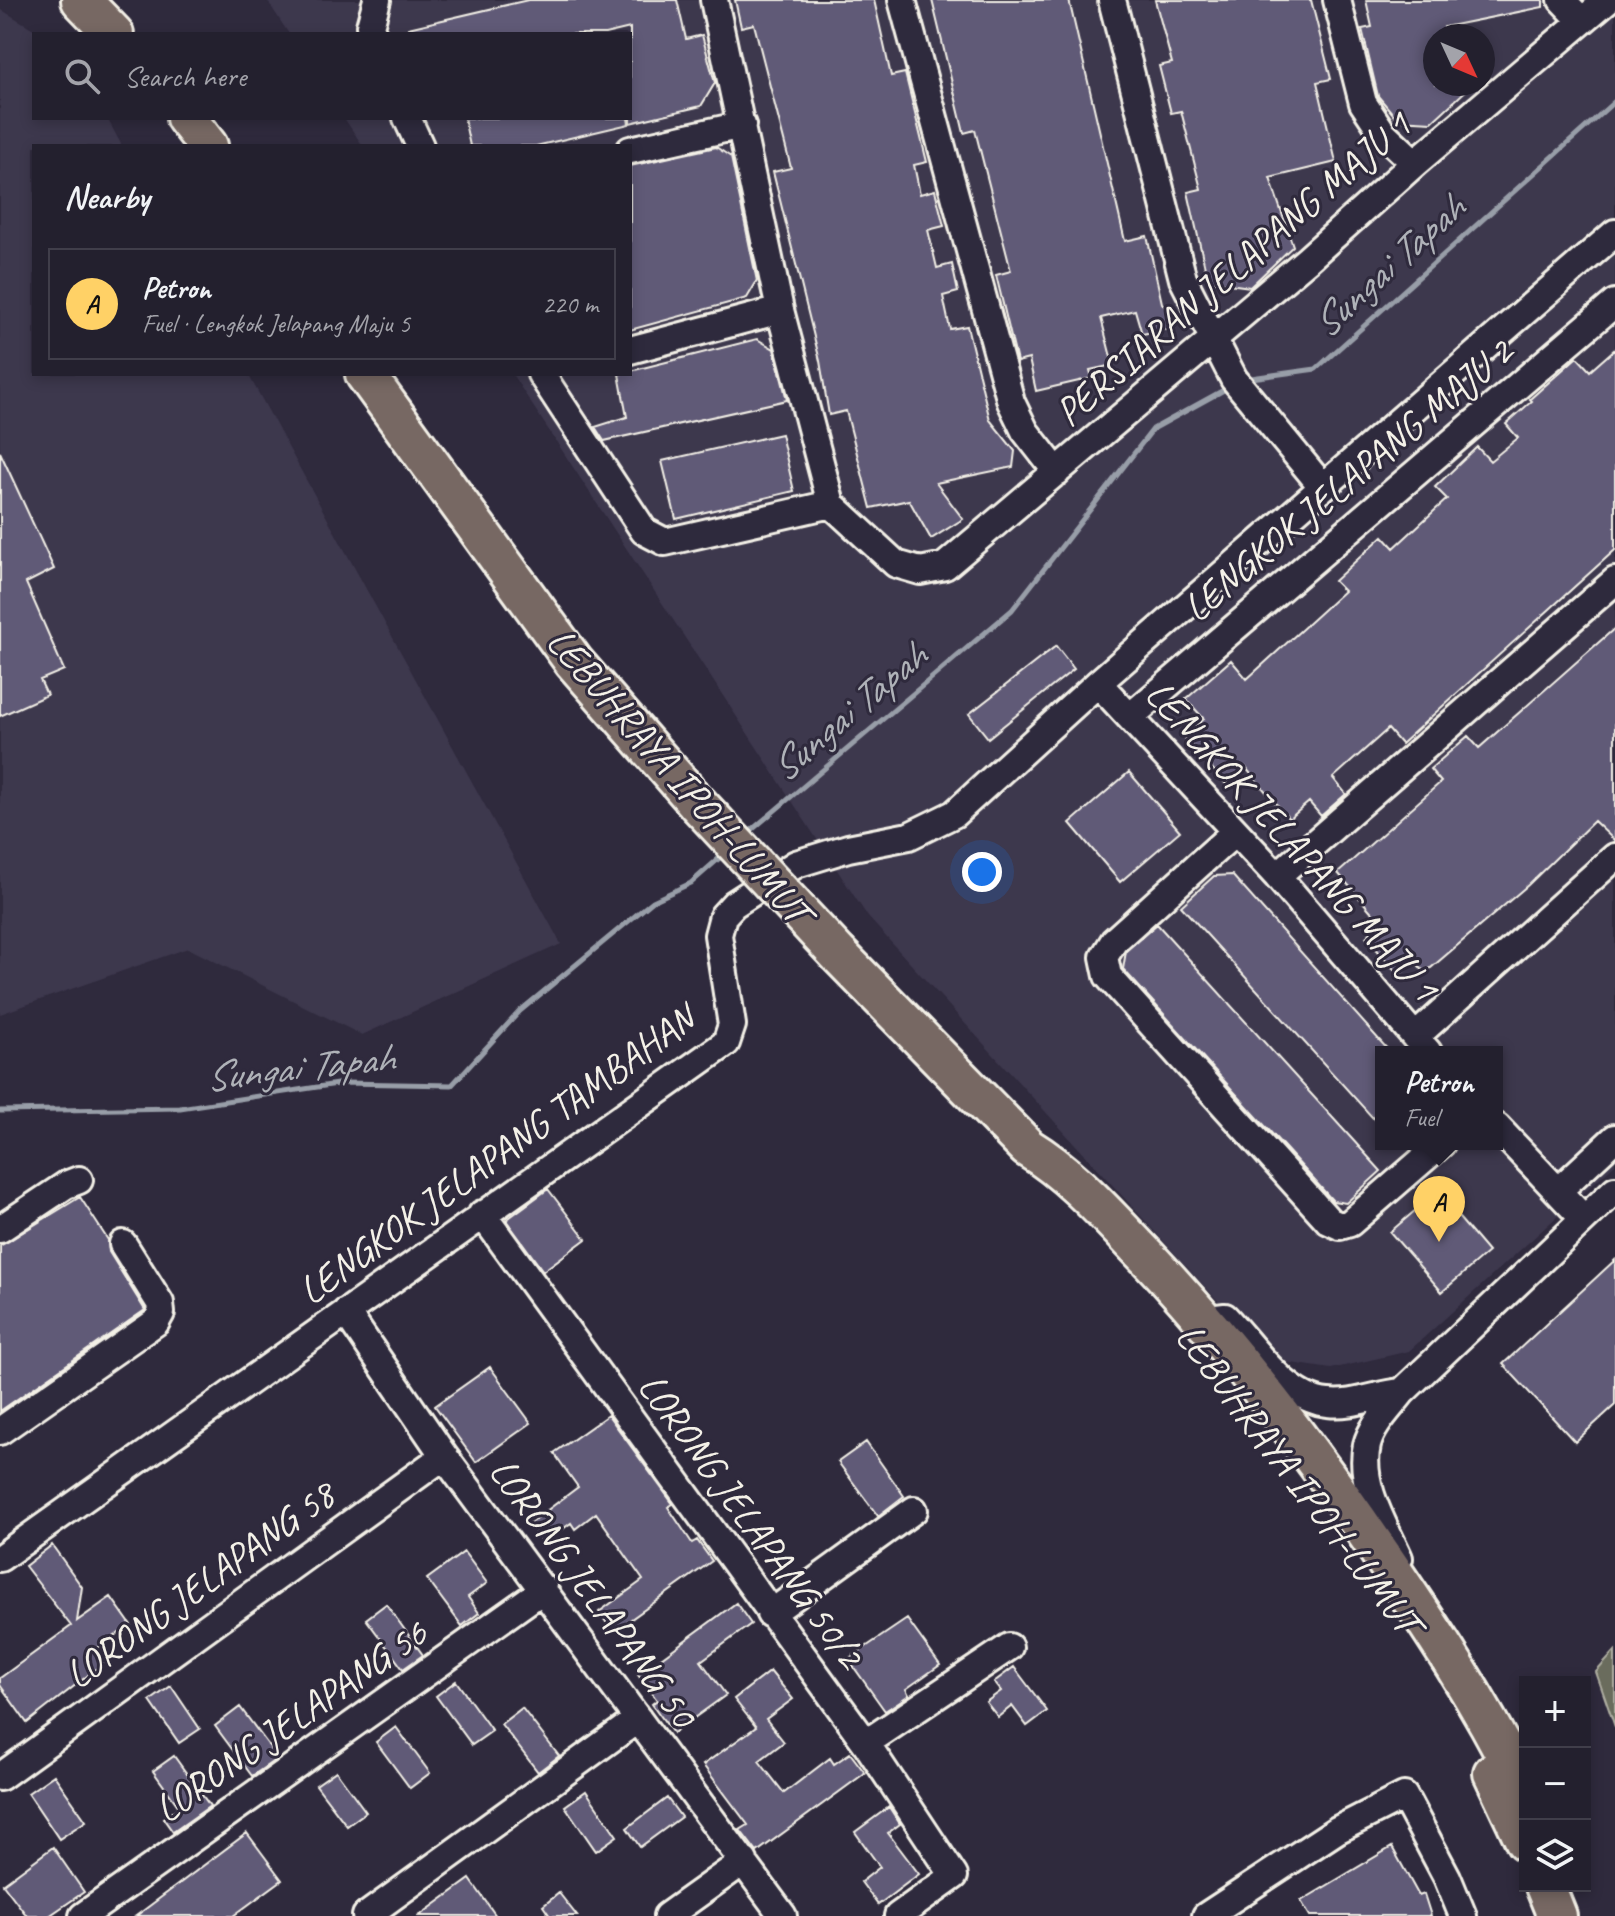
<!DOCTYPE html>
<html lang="en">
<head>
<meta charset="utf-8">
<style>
	body { margin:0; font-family:Caveat,sans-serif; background:#2f2d3a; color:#f1f3f6 }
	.controls { position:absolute; right:24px; bottom:24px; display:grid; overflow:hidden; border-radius:0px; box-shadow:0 4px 12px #0003 }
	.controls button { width:72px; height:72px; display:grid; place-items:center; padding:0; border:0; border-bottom:2px solid #403e4a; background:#23202e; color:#f1f3f6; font:40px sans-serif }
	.compass { position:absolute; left:1423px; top:24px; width:72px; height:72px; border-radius:50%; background:#23202e; box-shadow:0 4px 12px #0003; rotate:134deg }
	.you { position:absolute; left:982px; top:872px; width:28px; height:28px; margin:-20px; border:6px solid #fff; border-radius:50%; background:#1a73e8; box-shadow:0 0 0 12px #1a73e833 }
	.badge { display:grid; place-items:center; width:52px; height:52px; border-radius:50%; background:#ffd166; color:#111; font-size:26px; font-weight:700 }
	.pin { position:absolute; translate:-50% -66px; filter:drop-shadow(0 2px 4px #0008) }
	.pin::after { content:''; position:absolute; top:42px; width:28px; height:24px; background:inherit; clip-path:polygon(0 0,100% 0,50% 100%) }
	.popup { position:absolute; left:1375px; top:1046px; width:128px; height:104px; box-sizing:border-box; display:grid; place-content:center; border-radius:0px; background:#23202e; filter:drop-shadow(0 2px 6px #0005); font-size:26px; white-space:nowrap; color:#a3a3aa }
	.popup b { font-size:30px; color:#f1f3f6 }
	.popup::after { content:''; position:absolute; left:50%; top:100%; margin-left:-16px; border:16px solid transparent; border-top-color:#23202e }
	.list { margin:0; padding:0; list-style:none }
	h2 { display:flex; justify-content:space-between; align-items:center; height:104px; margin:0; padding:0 32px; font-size:34px }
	h2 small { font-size:26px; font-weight:400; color:#a3a3aa }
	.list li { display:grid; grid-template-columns:52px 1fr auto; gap:24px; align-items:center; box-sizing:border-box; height:112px; margin:0 16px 16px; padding:0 16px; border:2px solid #403e4a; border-radius:0px }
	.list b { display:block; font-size:30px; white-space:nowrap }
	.list p { margin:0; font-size:26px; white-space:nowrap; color:#a3a3aa }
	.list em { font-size:26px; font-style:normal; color:#a3a3aa }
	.icon { flex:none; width:44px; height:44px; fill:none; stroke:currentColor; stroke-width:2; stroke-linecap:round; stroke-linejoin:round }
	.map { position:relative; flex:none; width:1615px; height:1916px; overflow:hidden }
	.search { position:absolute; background:#23202e; box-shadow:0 4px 12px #0003; left:32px; top:32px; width:600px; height:88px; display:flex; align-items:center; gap:20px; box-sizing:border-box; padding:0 28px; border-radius:0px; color:#a3a3aa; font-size:30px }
	.panel { position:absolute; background:#23202e; box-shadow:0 4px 12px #0003; left:32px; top:144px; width:600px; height:232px; border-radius:0px }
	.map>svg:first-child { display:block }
	.built { fill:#3e384e; fill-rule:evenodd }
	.green { fill:#6a6c5d; stroke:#afaea2; stroke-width:2 }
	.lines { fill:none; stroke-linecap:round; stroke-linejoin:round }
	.stream { stroke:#989ea8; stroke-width:5 }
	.building { fill:#605a77; stroke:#f4f1e8; stroke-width:2 }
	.minor-casing { stroke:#f4f1e8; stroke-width:32 }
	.highway-casing { stroke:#f4f1e8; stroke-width:44 }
	.minor { stroke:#2f2a3d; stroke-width:26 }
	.highway { stroke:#776864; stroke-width:38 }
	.highway-bridge-casing { stroke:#f4f1e8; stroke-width:44; stroke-linecap:butt }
	.highway-bridge { stroke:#776864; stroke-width:38 }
	.labels { text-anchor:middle; stroke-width:6; stroke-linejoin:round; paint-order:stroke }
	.street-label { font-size:40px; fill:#f4f1e8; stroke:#2f2a3d }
	.water-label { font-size:42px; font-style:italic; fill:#afb2b8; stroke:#2f2a3d }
</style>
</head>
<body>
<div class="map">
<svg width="1615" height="1916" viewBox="0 0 1615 1916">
	<rect width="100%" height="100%" fill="#2f2a3d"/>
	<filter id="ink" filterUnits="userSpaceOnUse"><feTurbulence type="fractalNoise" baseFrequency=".0125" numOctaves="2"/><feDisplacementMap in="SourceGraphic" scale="16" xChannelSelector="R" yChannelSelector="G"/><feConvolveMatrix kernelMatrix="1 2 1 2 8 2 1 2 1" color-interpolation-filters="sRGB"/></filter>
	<g filter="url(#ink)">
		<path class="built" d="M 267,0 L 1615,0 L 1615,1164 L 1409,1351 L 1331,1369 L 1272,1360 L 868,917 L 512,374 L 630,374 L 630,146 L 363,146 L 344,118 L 630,118 L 630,34 L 289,34 ZM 1435,36 L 1483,36 L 1483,84 L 1435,84 ZM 1381,1052 L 1497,1052 L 1497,1144 L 1381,1144 Z
			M 0,9 L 42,34 L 34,34 L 34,118 L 107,118 L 122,146 L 34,146 L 34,374 L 248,374 L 561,944 L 362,1035 L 188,948 L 0,1014 Z"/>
		<path class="green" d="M 1615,1651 L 1615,1727 L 1596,1672 Z"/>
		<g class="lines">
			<path class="stream" d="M 1244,379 L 1316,369 L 1615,101
				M 747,834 L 1012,610 L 1153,429 L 1231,386
				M 0,1111 L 180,1108 L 344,1083 L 452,1085 L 520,1011 L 653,901 L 691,883 L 724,854"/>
		</g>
		<path class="building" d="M 528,0 L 677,0 L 686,39 L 702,35 L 715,83 L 701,106 L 630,123 L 630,28 L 605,34 L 408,34 L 408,28 Z
			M 735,0 L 874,0 L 891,76 L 905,73 L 927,162 L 914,165 L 920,194 L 935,190 L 944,226 L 928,230 L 937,268 L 952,264 L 958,292 L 943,296 L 950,329 L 967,326 L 990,420 L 1015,451 L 1013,467 L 936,483 L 963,519 L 931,539 L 909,500 L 871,508 L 846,411 L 829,415 L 820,361 L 773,172 L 791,168 L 754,24 L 741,27 Z
			M 932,0 L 1069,0 L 1125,241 L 1147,236 L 1162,303 L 1174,318 L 1174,328 L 1142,334 L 1135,310 L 1101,318 L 1113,365 L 1090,370 L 1092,378 L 1036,391 L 1029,359 L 1017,362 L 996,275 L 1011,271 L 975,130 L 964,133 Z
			M 1155,0 L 1311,0 L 1331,79 L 1317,82 L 1336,162 L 1270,178 L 1293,246 L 1250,287 L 1208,281 L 1188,192 L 1201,189 L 1181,111 L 1171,113 L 1159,66 L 1172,63 Z
			M 1366,0 L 1543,0 L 1543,7 L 1444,27 L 1446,36 L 1435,36 L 1435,84 L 1473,84 L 1432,122 L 1398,120 L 1378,96 L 1362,29 L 1372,27 Z
			M 464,118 L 628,118 L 629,124 L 536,146 L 470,146 Z
			M 716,147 L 731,157 L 757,281 L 747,298 L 630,330 L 630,166 Z
			M 757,339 L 774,349 L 787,400 L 604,441 L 595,427 L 627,417 L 619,374 Z
			M 1615,349 L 1615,550 L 1401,744 L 1388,729 L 1333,778 L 1346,794 L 1321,816 L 1309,802 L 1289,819 L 1245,767 L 1226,784 L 1184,737 L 1204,719 L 1186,699 L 1231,660 L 1247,679 L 1344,591 L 1334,581 L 1383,536 L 1394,548 L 1447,499 L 1435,487 L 1477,447 L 1490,461 L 1518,438 L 1506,424 L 1532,401 L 1530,399 L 1577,357 L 1590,371 Z
			M 781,434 L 794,491 L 676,519 L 662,461 Z
			M 0,452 L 54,569 L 26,583 L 64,670 L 40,680 L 47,695 L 0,716 Z
			M 1615,628 L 1615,841 L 1594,821 L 1528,885 L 1425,973 L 1415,961 L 1399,975 L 1366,937 L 1381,923 L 1338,873 L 1441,782 L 1430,769 L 1468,736 L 1479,748 Z
			M 1056,646 L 1074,669 L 988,738 L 969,714 Z
			M 1129,772 L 1180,831 L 1120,882 L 1070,823 Z
			M 1232,875 L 1390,1052 L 1381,1052 L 1381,1127 L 1181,906 L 1214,876 Z
			M 1157,924 L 1381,1171 L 1346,1203 L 1333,1201 L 1123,969 L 1126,951 Z
			M 548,1189 L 586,1239 L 543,1271 L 506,1220 Z
			M 1437,1192 L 1488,1252 L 1442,1292 L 1390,1232 Z
			M 80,1197 L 108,1240 L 109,1252 L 145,1310 L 0,1411 L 0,1246 Z
			M 1615,1260 L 1615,1405 L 1575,1442 L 1503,1364 Z
			M 490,1367 L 531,1423 L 476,1462 L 435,1406 Z
			M 608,1415 L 673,1504 L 668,1507 L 692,1543 L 697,1540 L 712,1561 L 613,1632 L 599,1612 L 643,1580 L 596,1513 L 575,1529 L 571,1523 L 544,1543 L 529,1524 L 578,1487 L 554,1453 Z
			M 866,1442 L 904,1496 L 878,1516 L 838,1462 Z
			M 52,1545 L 82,1587 L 77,1621 L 111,1597 L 131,1625 L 96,1649 L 105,1662 L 27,1723 L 0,1685 L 0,1678 L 71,1626 L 25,1566 Z
			M 464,1552 L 487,1583 L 468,1597 L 479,1613 L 462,1626 L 427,1579 Z
			M 736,1603 L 751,1624 L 701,1661 L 726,1695 L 673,1733 L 652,1704 L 657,1700 L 638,1675 Z
			M 386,1604 L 423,1655 L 403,1669 L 366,1619 Z
			M 907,1619 L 940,1665 L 906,1689 L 909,1695 L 885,1711 L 848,1659 Z
			M 1014,1667 L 1047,1711 L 1027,1726 L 1012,1706 L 998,1717 L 986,1702 L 1001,1691 L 994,1682 Z
			M 770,1671 L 793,1699 L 766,1719 L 784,1742 L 759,1761 L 784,1793 L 830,1758 L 834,1764 L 850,1753 L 865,1773 L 757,1852 L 740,1830 L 748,1825 L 703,1765 L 756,1727 L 734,1699 Z
			M 456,1681 L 492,1731 L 472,1745 L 436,1696 Z
			M 171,1686 L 200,1729 L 179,1743 L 150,1701 Z
			M 240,1707 L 278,1758 L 252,1776 L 215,1726 Z
			M 522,1708 L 559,1756 L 538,1772 L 501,1724 Z
			M 396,1727 L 430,1773 L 410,1788 L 376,1742 Z
			M 174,1756 L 210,1806 L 173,1832 L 163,1818 L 179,1807 L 153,1771 Z
			M 336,1771 L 366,1812 L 347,1826 L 316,1785 Z
			M 54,1775 L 86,1821 L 59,1839 L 28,1793 Z
			M 586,1791 L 617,1836 L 596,1851 L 565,1806 Z
			M 667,1798 L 681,1817 L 640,1847 L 627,1828 Z
			M 889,1807 L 900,1824 L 888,1833 L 919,1874 L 878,1905 L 861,1882 L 880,1867 L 855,1832 Z
			M 247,1833 L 282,1880 L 233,1916 L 136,1916 Z
			M 53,1847 L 84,1892 L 49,1916 L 27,1916 L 3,1884 Z
			M 1392,1847 L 1419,1896 L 1424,1894 L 1431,1916 L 1310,1916 L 1301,1901 Z
			M 470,1879 L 496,1916 L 419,1916 Z
			M 559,1893 L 577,1916 L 550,1916 L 543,1906 Z"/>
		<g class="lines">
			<g class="minor-casing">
				<path id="minor" d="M 714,0 L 780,310 L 831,504 L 896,564 L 920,571 L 945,566 L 1308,259 L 1415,163 L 1607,0
					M 902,0 L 1011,402 L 1025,431 L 1057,472
					M 1112,0 L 1183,279 L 1234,379 L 1322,486
					M 1337,0 L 1363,103 L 1383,133 L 1415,163
					M 1562,0 L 1582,21
					M 373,34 L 370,26 L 377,0
					M 407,118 L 420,146
					M 630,150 L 742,125
					M 630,350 L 780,310
					M 541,374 L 644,531 L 665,542 L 831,504
					M 1098,683 L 1277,876 L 1428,1052
					M 1131,716 L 1615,303
					M 1235,832 L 1114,941 L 1104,957 L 1108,976 L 1329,1221 L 1340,1226 L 1350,1223 L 1441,1144
					M 1277,876 L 1615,581
					M 1415,1037 L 1615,857
					M 1497,1127 L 1584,1219
					M 1559,1190 L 1615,1138
					M 482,1214 L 866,1743 L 954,1876 L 898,1916
					M 0,1229 L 66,1185 L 79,1180
					M 346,1312 L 444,1456 L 783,1916
					M 1209,1319 L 1225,1317 C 1252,1345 1286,1400 1328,1403 C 1353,1406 1377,1394 1402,1392
					M 0,1431 L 156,1322 L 161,1313 L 160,1303 L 123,1244
					M 0,1558 L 726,1043 L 732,1025 L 718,935 L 723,916 L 734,904 L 796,864 L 848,848 L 909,836 L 954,814 L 1098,683 L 1615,233
					M 1399,1558 C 1384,1525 1358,1483 1367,1445 C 1372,1425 1390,1408 1402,1392 L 1615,1190
					M 770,1614 L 914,1510
					M 866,1743 L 1009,1647
					M 0,1777 L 444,1456
					M 83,1916 L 544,1589
					M 366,1916 L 638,1719
					M 667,1916 L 744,1861
					M 1206,1916 L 1337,1830 L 1404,1796 L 1447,1877 L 1463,1916"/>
			</g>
			<g class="highway-casing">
				<path id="highway" d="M 81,0 L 114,34
					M 186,118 L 208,146
					M 365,374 L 574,662 L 698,804
					M 839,955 L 1028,1148 C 1074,1176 1110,1219 1148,1258 C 1232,1347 1305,1443 1374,1544 C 1429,1624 1483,1705 1525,1793
					M 1493,1773 L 1525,1841
					M 1545,1886 L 1557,1916"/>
			</g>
			<use href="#minor" class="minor"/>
			<use href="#highway" class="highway"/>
			<g class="highway-bridge-casing">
				<path id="highway-bridge" d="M 698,804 L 839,955"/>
			</g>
			<use href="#highway-bridge" class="highway-bridge"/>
		</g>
	</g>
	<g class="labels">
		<g class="street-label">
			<text transform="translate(1232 268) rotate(-41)" y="14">PERSIARAN JELAPANG MAJU 1</text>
			<text transform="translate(1347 479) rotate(-40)" y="14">LENGKOK JELAPANG MAJU 2</text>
			<text transform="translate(679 775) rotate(49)" y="14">LEBUHRAYA IPOH-LUMUT</text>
			<text transform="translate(1293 840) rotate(48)" y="14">LENGKOK JELAPANG MAJU 1</text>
			<text transform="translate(496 1154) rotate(-36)" y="14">LENGKOK JELAPANG TAMBAHAN</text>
			<text transform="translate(1299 1478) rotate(53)" y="14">LEBUHRAYA IPOH-LUMUT</text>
			<text transform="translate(752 1520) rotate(54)" y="14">LORONG JELAPANG 50/2</text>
			<text transform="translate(199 1584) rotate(-36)" y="14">LORONG JELAPANG 58</text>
			<text transform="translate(594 1592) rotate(54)" y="14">LORONG JELAPANG 50</text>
			<text transform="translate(290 1720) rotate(-35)" y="14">LORONG JELAPANG 56</text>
		</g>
		<g class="water-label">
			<text transform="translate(1387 265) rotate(-42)" y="15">Sungai Tapah</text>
			<text transform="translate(847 711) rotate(-40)" y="15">Sungai Tapah</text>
			<text transform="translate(299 1066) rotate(-6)" y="15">Sungai Tapah</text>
		</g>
	</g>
</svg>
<div class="controls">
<button>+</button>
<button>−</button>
<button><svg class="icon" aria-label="layers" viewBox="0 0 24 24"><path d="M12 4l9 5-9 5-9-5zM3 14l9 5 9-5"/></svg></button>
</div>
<svg class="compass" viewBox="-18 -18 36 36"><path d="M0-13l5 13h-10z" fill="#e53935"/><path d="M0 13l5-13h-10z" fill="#a3a3aa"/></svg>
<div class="you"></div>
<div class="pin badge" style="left:1439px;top:1242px">A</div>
<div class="popup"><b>Petron</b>Fuel</div>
<div class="search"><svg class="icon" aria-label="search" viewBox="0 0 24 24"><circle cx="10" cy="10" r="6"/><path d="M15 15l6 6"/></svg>Search here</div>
<section class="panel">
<h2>Nearby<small></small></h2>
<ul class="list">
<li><span class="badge">A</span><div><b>Petron</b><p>Fuel · Lengkok Jelapang Maju 5</p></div><em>220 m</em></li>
</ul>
</section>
</div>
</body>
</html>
